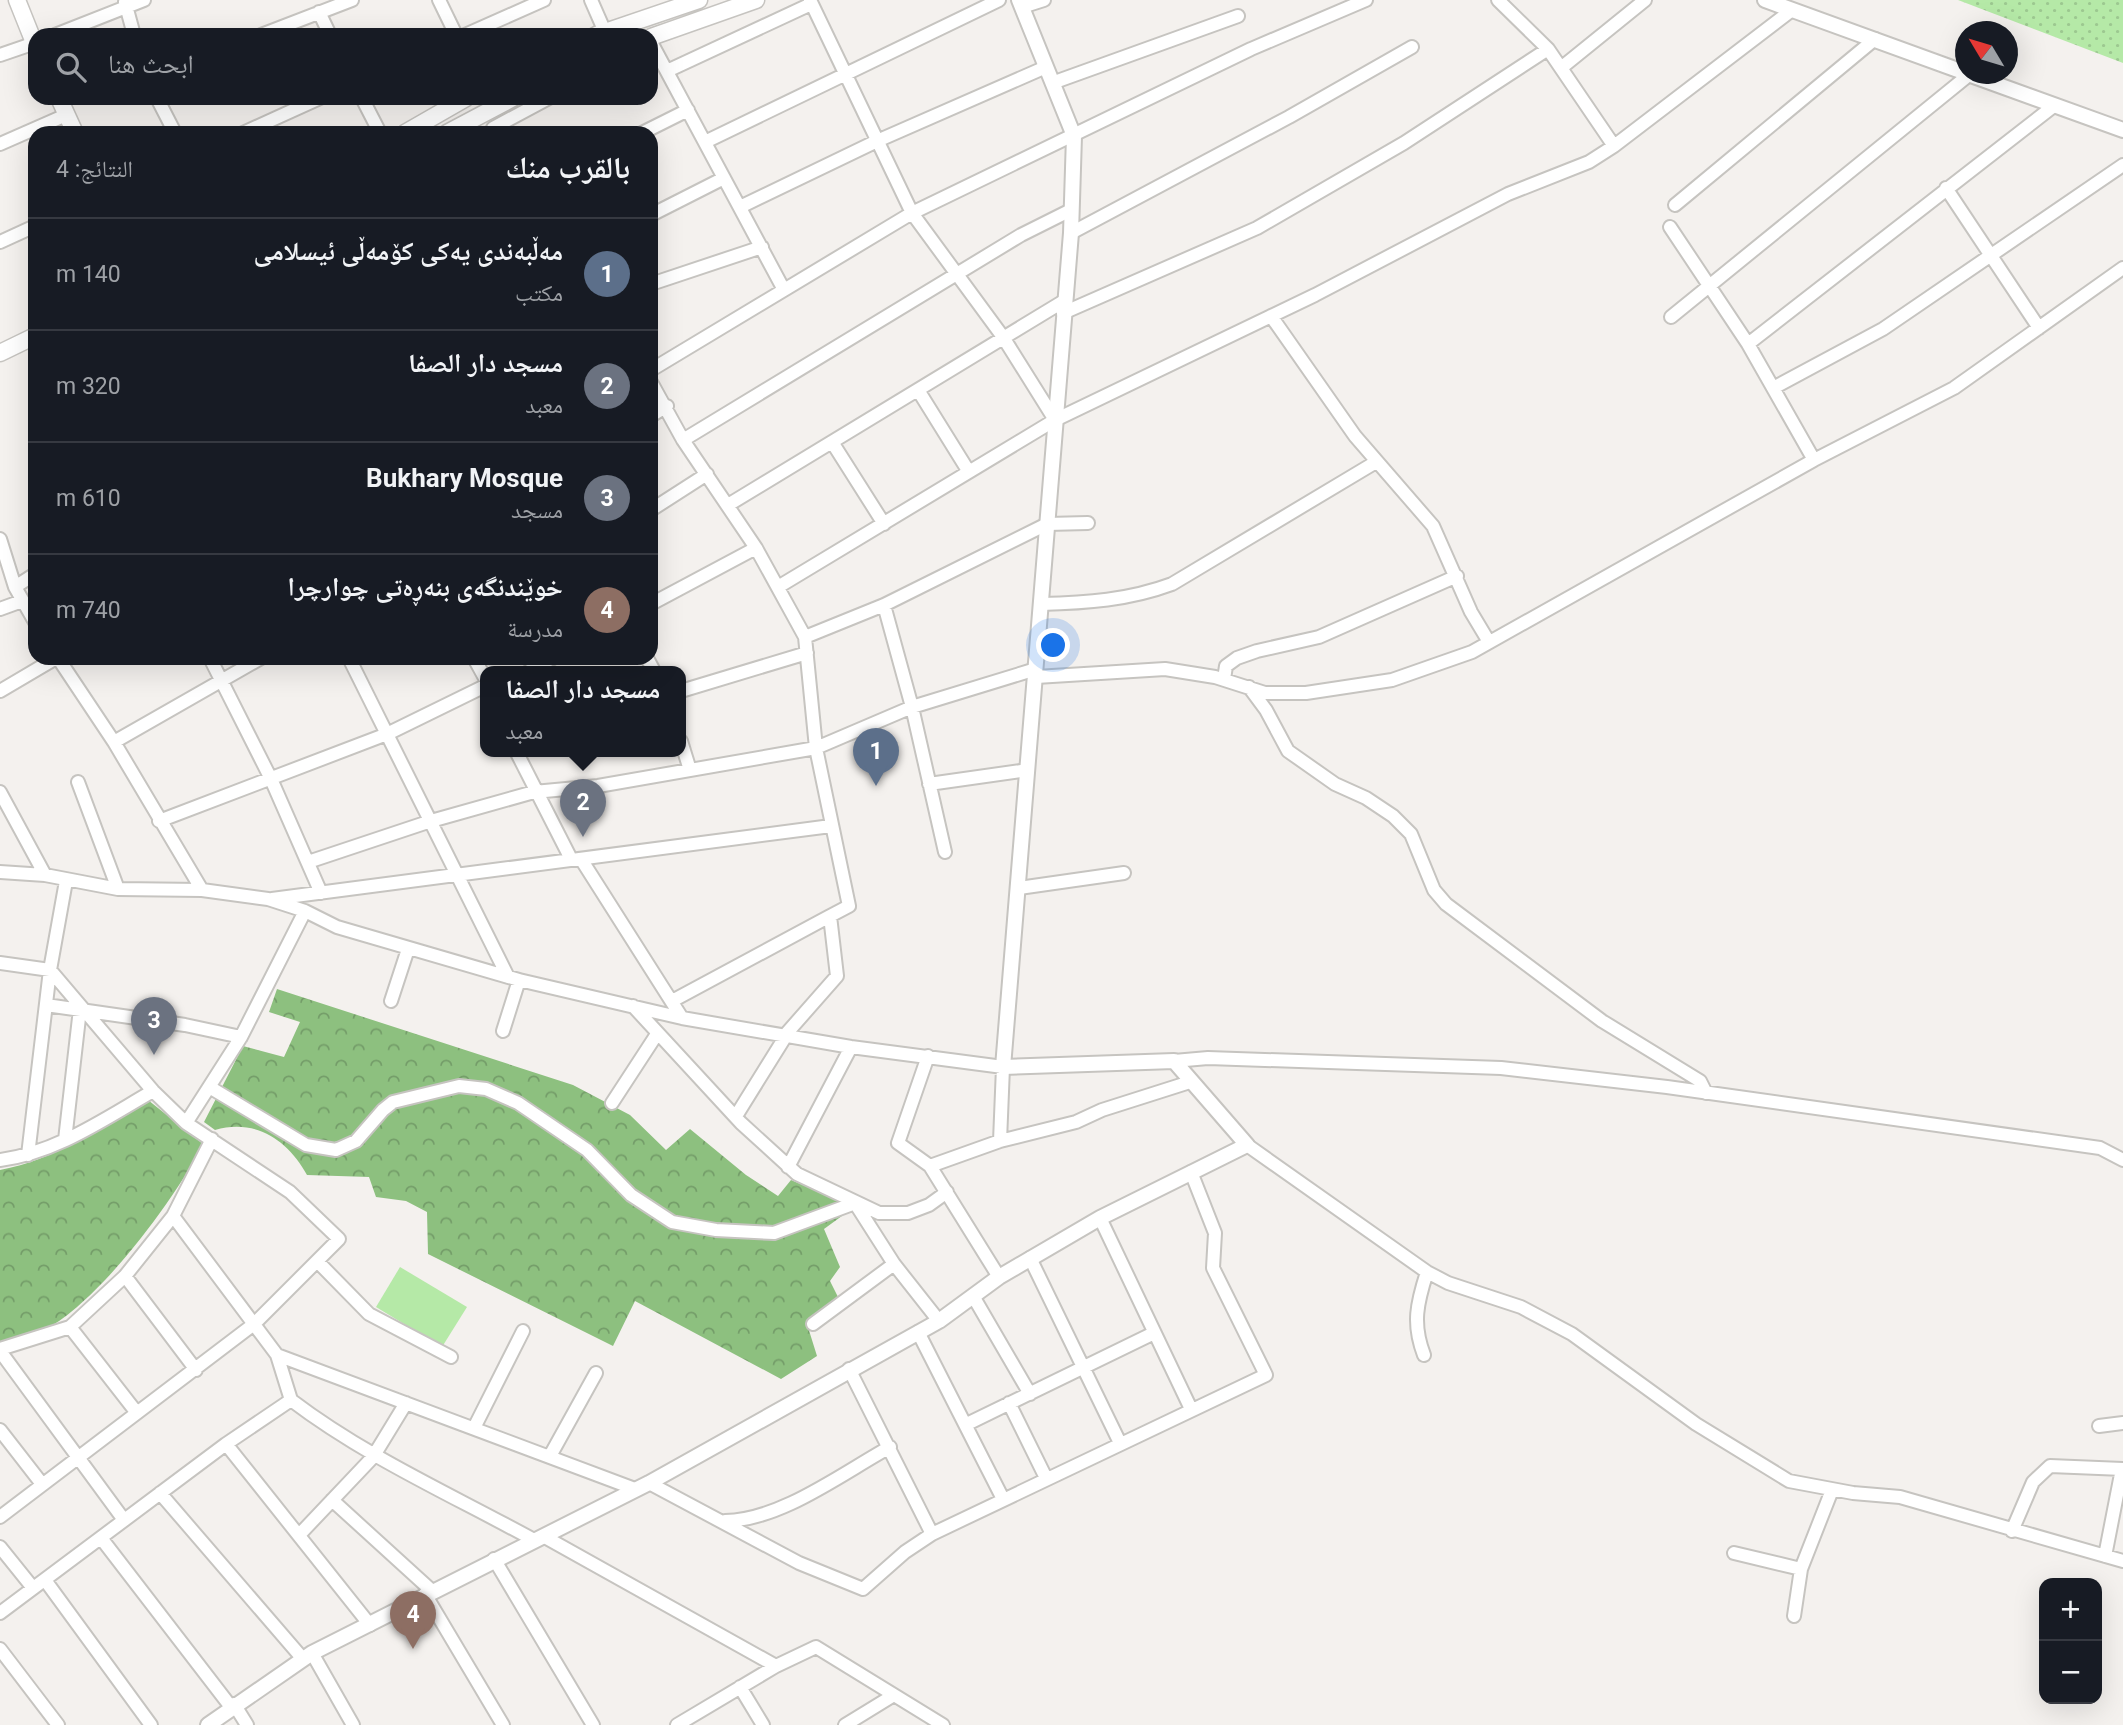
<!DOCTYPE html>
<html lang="ar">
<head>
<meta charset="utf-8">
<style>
	body { margin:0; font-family:Roboto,"Noto Naskh Arabic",sans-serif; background:#242831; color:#f1f3f6; direction:rtl }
	.controls { position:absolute; right:21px; bottom:21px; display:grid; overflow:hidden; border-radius:14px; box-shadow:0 7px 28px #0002 }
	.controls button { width:63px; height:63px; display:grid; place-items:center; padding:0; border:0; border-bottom:2px solid #363941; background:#171b24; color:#f1f3f6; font:35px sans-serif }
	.compass { position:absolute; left:1955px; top:21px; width:63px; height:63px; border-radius:50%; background:#171b24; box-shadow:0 7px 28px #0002; rotate:308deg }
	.you { position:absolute; left:1054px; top:646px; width:24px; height:24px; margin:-18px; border:5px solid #fff; border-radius:50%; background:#1a73e8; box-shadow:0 0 0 10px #1a73e833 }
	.badge { display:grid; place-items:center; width:46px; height:46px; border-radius:50%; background:#3662d2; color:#fff; font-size:23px; font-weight:700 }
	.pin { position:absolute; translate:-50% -58px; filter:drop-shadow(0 2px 4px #0008) }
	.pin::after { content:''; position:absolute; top:37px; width:24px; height:21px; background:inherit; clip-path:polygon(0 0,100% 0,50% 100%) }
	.popup { position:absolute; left:480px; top:666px; width:206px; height:91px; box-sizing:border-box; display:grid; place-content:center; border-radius:14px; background:#171b24; filter:drop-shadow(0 2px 5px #0005); font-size:23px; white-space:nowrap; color:#9ea1a6 }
	.popup b { font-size:26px; color:#f1f3f6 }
	.popup::after { content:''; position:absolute; left:50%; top:100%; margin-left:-14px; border:14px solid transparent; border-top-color:#171b24 }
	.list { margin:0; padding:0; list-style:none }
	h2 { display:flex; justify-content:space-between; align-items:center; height:91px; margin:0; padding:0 28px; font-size:30px }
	h2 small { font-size:23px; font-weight:400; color:#9ea1a6 }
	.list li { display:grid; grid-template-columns:46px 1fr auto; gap:21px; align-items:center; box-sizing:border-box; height:112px; padding:0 28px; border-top:2px solid #363941 }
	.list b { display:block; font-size:26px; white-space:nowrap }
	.list p { margin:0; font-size:23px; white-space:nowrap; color:#9ea1a6 }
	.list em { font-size:23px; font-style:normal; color:#9ea1a6 }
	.icon { flex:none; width:38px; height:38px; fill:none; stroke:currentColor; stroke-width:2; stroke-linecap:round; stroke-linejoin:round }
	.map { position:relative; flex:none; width:2123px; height:1725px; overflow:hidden; direction:ltr }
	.search { position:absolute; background:#171b24; box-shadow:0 7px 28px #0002; left:28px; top:28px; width:630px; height:77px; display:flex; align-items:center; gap:18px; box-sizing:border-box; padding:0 24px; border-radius:21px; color:#9ea1a6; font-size:26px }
	.panel { position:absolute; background:#171b24; box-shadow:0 7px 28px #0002; left:28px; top:126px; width:630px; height:539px; border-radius:21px; direction:rtl }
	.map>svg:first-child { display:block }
	.forest { fill:url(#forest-crowns) }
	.park { fill:url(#park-dots) }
	.garden { fill:#b5e9a7 }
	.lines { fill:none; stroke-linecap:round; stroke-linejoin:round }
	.minor-casing { stroke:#c6c4c0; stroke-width:16 }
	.tertiary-casing { stroke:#c6c4c0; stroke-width:18 }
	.secondary-casing { stroke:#c6c4c0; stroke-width:19 }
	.minor { stroke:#fff; stroke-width:12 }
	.tertiary { stroke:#fff; stroke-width:14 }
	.secondary { stroke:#fff; stroke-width:16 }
</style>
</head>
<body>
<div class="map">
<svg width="2123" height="1725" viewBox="0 0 2123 1725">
	<defs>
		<pattern id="forest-crowns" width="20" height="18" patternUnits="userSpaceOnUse" patternTransform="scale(1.75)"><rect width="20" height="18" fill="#8dc07f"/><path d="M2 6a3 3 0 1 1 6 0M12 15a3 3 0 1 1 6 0" fill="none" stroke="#749d69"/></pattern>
		<pattern id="park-dots" width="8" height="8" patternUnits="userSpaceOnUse" patternTransform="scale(1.75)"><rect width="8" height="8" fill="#b5e9a7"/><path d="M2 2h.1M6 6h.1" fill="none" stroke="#9cc890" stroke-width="1.8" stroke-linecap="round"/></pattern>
	</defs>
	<rect width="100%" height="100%" fill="#f4f1ee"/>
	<path class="forest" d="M 277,989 L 573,1085 L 630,1115 L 666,1150 L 690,1129 L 746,1175 L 778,1196 L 791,1180 L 837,1199 L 846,1213 L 824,1229 L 840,1267 L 830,1281 L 838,1297 L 807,1324 L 817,1356 L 781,1379 L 635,1301 L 613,1346 L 428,1254 L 427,1212 L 406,1201 L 376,1197 L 369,1177 L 307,1175 C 288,1140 255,1118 215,1130 L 204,1122 L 243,1046 L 284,1057 L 300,1022 L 269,1012 Z
		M 148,1100 L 203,1144 C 177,1197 96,1306 42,1331 C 29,1336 13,1338 0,1342 L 0,1170 C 55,1160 100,1128 148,1100 Z"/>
	<path class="park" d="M 1958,0 L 2123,0 L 2123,63 Z"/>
	<path class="garden" d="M 400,1267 L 467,1307 L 442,1347 L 376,1307 Z"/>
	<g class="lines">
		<g class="minor-casing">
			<path id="minor" d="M 439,0 L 456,35
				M 591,0 L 605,32
				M 810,0 L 912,213 L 1003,337 L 1055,420
				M 1498,0 L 1548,49 L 1614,146
				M 125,2 L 134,35
				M 1022,7 L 1044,0
				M 319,12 L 330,35
				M 55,35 L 144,0
				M 261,35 L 352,0
				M 465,35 L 544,0
				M 651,42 L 784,290
				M 0,55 L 35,43
				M 1561,68 L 1645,0
				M 667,71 L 811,4
				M 1052,83 L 1238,16
				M 157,98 L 175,133
				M 362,98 L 380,133
				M 493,128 L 549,98
				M 243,133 L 320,98
				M 642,133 L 688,110
				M 705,142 L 999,0
				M 0,144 L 66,115
				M 1946,188 L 2039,328
				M 1675,205 L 1875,39
				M 740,207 L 877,141 L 1046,67
				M 651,215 L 724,178
				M 1670,227 L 1748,344 L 1814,460
				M 1071,233 L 1289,117 L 1412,47
				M 0,242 L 35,226
				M 651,284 L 762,247
				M 1063,313 L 1257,228 L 1404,143 L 1548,49
				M 1271,316 L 1355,436 L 1433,526 L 1471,612 L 1489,642
				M 1671,317 L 1970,74
				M 1748,344 L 2055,105
				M 651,370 L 912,213 L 1251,49 L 1366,0
				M 651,382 L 683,440 L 756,548 L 805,637 L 816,748 L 849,906 L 830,916 L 837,976 L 786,1034
				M 1773,388 L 1883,329 L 2123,165
				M 918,390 L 969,472
				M 651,416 L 667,406
				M 683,440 L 1021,235 L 1071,210
				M 832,442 L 884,524
				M 728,505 L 1064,301
				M 651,510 L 707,474
				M 0,539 L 15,587 L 35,622
				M 15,587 L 35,574
				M 778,587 L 1055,420 L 1315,295 L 1508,194 L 1589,162 L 1614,146 L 1792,10
				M 651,604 L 756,548
				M 1041,604 C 1086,603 1129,600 1172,584 L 1376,462
				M 884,605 L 912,707 L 945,852
				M 0,609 L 22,601
				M 805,637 L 884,605 L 1047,524 L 1088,523
				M 58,658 L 114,742 L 202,890
				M 210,658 L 271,779 L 321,893
				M 349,658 L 508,977
				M 474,658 L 485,678
				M 647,658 L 654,671
				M 529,671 L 553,658
				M 1036,677 L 1165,669 L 1215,677 L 1265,693 L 1306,693 L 1392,680 L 1472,652 L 1814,460 L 1954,388 L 2123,268
				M 1224,679 L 1226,666 L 1237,658 L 1257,651 L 1319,637 L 1457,576
				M 1249,687 L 1266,710 L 1288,751 L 1335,784 L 1366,798 L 1393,816 L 1411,834 L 1434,890 L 1446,904 L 1602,1021 L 1700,1081 L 1706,1093
				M 0,691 L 56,658
				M 681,691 L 807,653
				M 681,741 L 690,770
				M 114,742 L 261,658
				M 516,751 L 571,859
				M 78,782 L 118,889
				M 929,784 L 1028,770
				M 0,792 L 45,875
				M 159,821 L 387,734 L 485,686
				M 581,859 L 682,1018
				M 308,862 L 431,821 L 534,792 L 598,786 L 816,748 L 912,707 L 1036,669
				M 0,872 L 45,875 L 118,889 L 202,890 L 268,899 L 305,911 L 337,927 L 519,980 L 682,1018 L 851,1047 L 1003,1067 L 1000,1141
				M 1019,888 L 1124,873
				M 272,899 L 831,826
				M 0,963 L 50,970 L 153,1091 L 186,1123 L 290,1192 L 339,1239 L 254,1324 L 0,1517
				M 391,1001 L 408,949
				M 672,1001 L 830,916
				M 46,1005 L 185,1025 L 241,1037
				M 633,1006 L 741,1123 L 797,1174 L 879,1213 L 908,1213 L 929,1205 L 947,1192
				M 503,1031 L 519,980
				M 928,1056 L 898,1143 L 930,1166
				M 1174,1061 L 1208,1058 L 1501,1068 L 1667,1087 L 2100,1148 L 2123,1160
				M 211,1088 L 306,1145 L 336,1150 L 356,1141 L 383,1110 L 393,1102 L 459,1086 L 486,1089 L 518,1103 L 587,1150 L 631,1195 L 672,1222 L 716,1230 L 774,1233 L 855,1203 L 894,1264 L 939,1321
				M 612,1103 L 657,1034
				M 736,1116 L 787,1034
				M 186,1123 L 241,1037 L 305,911
				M 65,1140 L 80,1009
				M 1247,1145 L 1427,1272 L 1448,1283 L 1521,1307 L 1572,1334 L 1696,1424 L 1789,1481 L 1853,1493 L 1900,1497 L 2123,1561
				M 28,1155 L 50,970 L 66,881
				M 0,1160 C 56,1153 104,1119 153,1091
				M 788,1167 L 851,1047
				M 173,1216 L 277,1355 L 635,1489
				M 1100,1218 L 1191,1409
				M 1030,1258 L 1120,1443
				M 318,1262 L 369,1314 L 451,1357
				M 125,1276 L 196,1370
				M 999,1277 L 930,1166 L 1000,1141 L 1076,1122 L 1102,1110 L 1190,1082
				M 973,1296 L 1030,1394
				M 813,1324 L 894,1264
				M 70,1327 L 137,1413
				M 918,1332 L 1003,1499
				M 0,1349 L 70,1327 L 125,1276 L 173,1216 L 212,1139
				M 0,1351 L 124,1520
				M 1424,1355 C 1412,1324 1417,1303 1427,1272
				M 849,1369 L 932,1534
				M 291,1400 C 366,1457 452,1495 534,1540
				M 1009,1403 L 1046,1478
				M 967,1424 L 1154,1333
				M 2099,1426 L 2123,1423
				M 474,1428 L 523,1331
				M 0,1430 L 42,1484
				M 226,1444 L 370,1625
				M 550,1456 L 596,1373
				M 649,1483 L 799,1563 L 863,1589 L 905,1552 L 932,1534 L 1266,1375 L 1213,1268 L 1215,1233 L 1191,1172
				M 160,1493 L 303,1659
				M 332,1500 L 432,1591
				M 725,1521 C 781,1520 841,1474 890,1447
				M 2012,1531 L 2033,1482 L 2050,1466 L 2123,1469
				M 300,1534 L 373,1457 L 406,1403
				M 543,1536 L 776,1666
				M 101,1538 L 231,1707
				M 0,1547 L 33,1588
				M 1734,1553 L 1801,1569
				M 2105,1556 L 2122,1469
				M 494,1559 L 593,1725
				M 45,1580 L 151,1725
				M 425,1594 L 503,1725
				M 0,1613 L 226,1444 L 291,1400 L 277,1355
				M 1794,1616 L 1801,1569 L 1832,1490
				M 0,1649 L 58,1725
				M 312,1653 L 353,1725
				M 740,1687 L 763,1725
				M 234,1704 L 247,1725
				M 677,1725 L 776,1666 L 816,1647 L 943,1725
				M 845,1725 L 894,1695"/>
		</g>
		<g class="tertiary-casing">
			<path id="tertiary" d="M 1765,0 L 1966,73
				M 1968,74 L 2123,130
				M 208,1725 L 312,1653 L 649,1483 L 939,1321 L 999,1277 L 1100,1218 L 1247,1145 L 1174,1061 L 1003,1067 L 1071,233 L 1074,136 L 1019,0"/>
		</g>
		<g class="secondary-casing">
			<path id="secondary" d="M 17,0 L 35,45
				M 596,35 L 699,0
				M 651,37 L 756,0
				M 59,98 L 75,133
				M 405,133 L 466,98
				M 447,133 L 513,98
				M 0,353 L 35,336"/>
		</g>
		<use href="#minor" class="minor"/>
		<use href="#tertiary" class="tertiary"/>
		<use href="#secondary" class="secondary"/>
	</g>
</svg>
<div class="controls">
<button>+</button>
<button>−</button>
</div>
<svg class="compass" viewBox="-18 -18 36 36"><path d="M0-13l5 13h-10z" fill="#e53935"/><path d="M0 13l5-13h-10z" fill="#9ea1a6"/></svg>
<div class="you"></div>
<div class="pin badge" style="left:876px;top:786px;background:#5c6f8a">1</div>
<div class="pin badge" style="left:583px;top:837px;background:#6b7280">2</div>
<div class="popup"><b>مسجد دار الصفا</b>معبد</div>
<div class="pin badge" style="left:154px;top:1055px;background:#6b7280">3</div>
<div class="pin badge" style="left:413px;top:1649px;background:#8d6e63">4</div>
<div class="search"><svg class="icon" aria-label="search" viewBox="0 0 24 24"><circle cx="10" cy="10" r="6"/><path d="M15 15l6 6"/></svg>ابحث هنا</div>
<section class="panel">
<h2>بالقرب منك<small>النتائج: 4</small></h2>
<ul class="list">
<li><span class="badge" style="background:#5c6f8a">1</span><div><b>مەڵبەندی یەکی کۆمەڵی ئیسلامی</b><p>مكتب</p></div><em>140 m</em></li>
<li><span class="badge" style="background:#6b7280">2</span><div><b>مسجد دار الصفا</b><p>معبد</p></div><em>320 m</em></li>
<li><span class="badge" style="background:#6b7280">3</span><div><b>Bukhary Mosque</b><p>مسجد</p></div><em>610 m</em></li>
<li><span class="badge" style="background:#8d6e63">4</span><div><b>خوێندنگەی بنەڕەتی چوارچرا</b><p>مدرسة</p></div><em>740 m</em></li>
</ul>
</section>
</div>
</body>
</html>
